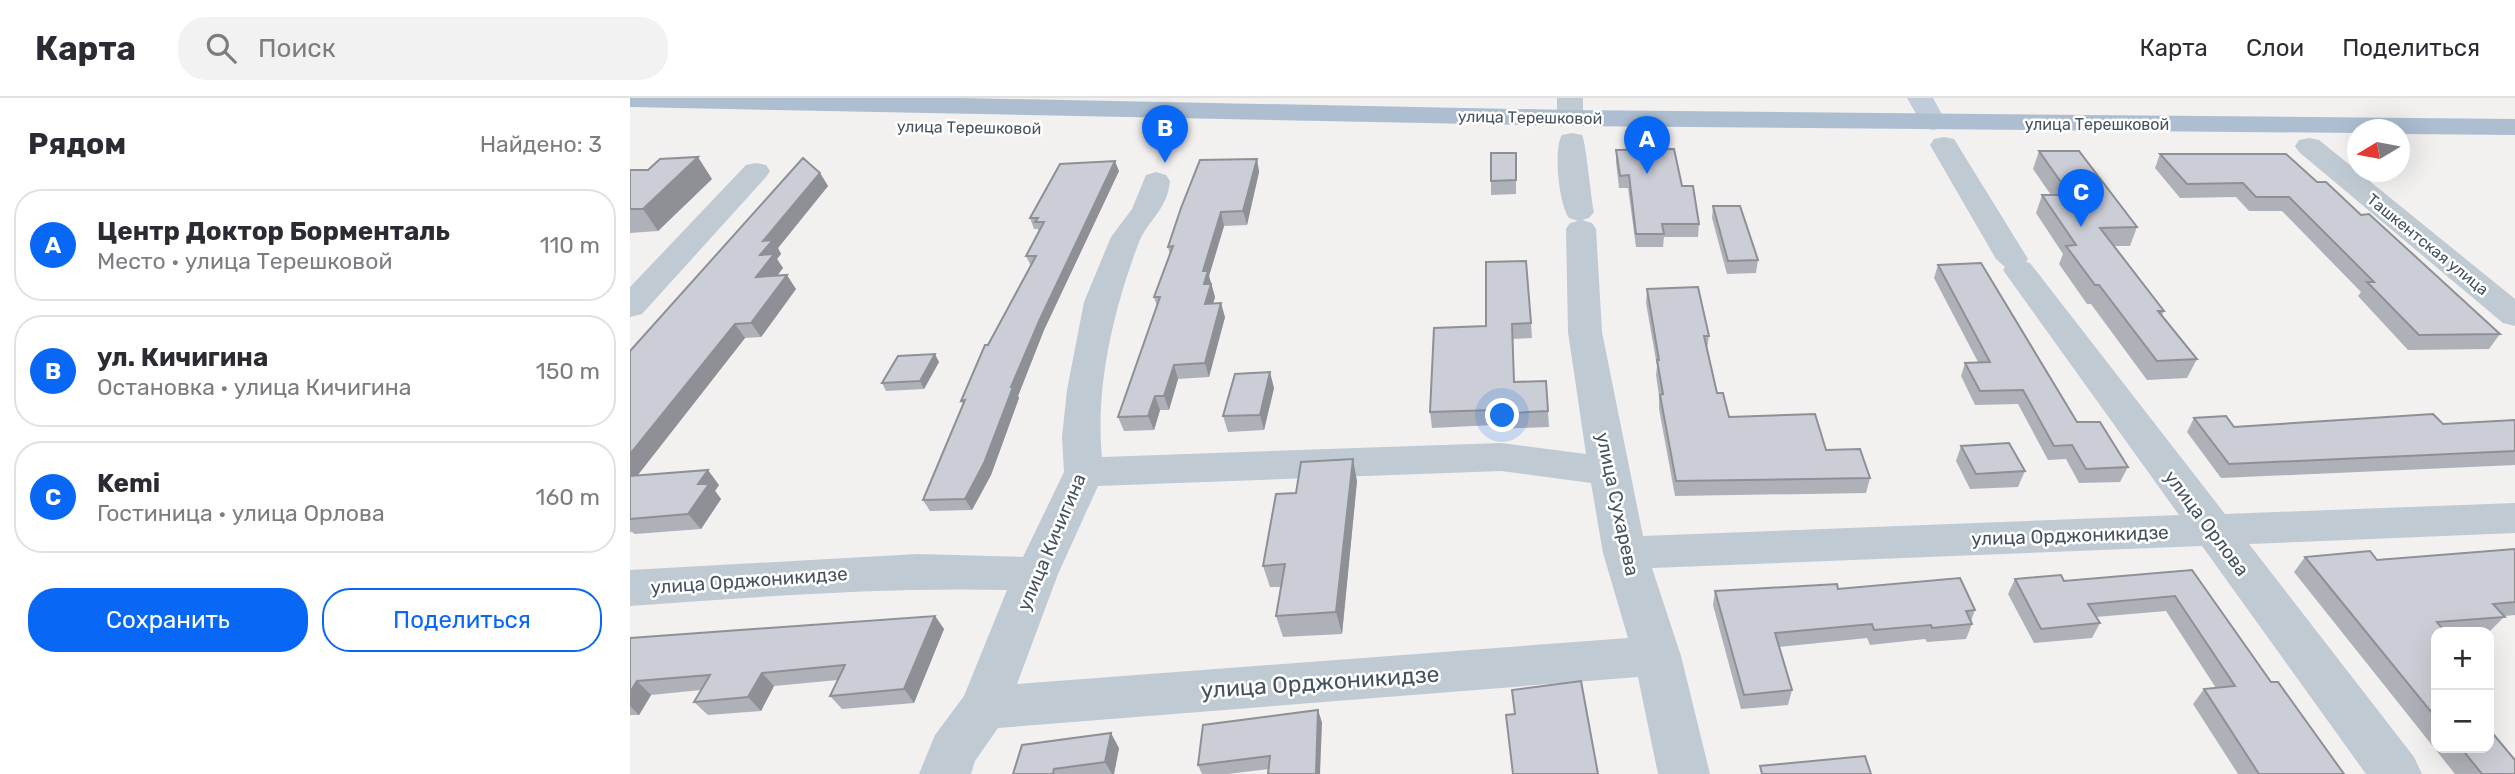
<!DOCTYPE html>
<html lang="ru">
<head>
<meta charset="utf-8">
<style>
	body { margin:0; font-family:Rubik,sans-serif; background:#f2f2f3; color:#2b2b33 }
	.controls { position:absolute; right:21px; bottom:21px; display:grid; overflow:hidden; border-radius:14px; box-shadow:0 7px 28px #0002 }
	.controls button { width:63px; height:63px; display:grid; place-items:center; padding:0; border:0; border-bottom:2px solid #e1e1e2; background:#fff; color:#2b2b33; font:35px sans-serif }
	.compass { position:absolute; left:1717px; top:21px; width:63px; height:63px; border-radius:50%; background:#fff; box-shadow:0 7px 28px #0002; rotate:260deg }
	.you { position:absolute; left:873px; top:318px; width:24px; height:24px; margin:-18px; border:5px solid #fff; border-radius:50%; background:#1a73e8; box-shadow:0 0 0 10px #1a73e833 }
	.badge { display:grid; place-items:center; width:46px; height:46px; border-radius:50%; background:#0867f4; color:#fff; font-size:23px; font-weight:700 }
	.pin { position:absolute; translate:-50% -58px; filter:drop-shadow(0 2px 4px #0008) }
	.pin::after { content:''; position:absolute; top:37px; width:24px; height:21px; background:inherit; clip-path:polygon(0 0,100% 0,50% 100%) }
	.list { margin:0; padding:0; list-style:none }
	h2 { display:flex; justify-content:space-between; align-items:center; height:91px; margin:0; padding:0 28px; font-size:30px }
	h2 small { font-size:23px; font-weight:400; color:#7c7c81 }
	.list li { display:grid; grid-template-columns:46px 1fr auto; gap:21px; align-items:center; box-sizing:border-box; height:112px; margin:0 14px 14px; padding:0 14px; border:2px solid #e1e1e2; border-radius:28px }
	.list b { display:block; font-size:26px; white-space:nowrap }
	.list p { margin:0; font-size:23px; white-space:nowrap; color:#7c7c81 }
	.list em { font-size:23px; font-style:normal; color:#7c7c81 }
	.actions { display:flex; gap:14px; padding:21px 28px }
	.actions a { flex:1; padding:16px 0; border:2px solid #0867f4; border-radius:28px; text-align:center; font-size:24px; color:#0867f4 }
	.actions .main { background:#0867f4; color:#fff }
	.icon { flex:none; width:38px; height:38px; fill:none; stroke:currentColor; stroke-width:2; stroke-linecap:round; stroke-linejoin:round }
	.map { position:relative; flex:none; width:1885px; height:676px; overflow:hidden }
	header { display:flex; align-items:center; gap:42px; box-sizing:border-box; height:98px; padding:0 35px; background:#fff; border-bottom:2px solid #e1e1e2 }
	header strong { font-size:33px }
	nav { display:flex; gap:38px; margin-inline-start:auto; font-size:24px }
	.search { width:490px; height:63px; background:#f2f2f3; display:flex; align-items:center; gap:18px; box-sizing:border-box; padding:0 24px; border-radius:28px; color:#7c7c81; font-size:26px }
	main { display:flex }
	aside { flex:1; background:#fff }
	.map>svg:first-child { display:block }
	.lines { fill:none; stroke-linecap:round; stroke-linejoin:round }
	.minor { fill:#bfcad3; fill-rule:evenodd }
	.tertiary { fill:#bfcad3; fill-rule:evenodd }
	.secondary { fill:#c1ccda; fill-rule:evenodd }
	.primary { fill:#adbed1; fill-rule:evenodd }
	.wall { fill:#afb1b8 }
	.shaded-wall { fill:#8e9096 }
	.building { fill:#cbced6; stroke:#8e9096; stroke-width:2 }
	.labels { text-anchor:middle; stroke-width:5; stroke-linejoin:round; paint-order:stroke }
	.far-street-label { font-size:16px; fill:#46525f; stroke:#fff }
	.street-label { font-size:19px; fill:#46525f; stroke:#fff }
	.near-street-label { font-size:23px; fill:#46525f; stroke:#fff }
</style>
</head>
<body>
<header>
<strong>Карта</strong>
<div class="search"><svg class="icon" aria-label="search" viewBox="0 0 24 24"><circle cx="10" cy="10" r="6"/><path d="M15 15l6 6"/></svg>Поиск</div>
<nav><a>Карта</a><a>Слои</a><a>Поделиться</a></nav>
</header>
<main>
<aside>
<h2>Рядом<small>Найдено: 3</small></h2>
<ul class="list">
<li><span class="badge">A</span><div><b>Центр Доктор Борменталь</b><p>Место · улица Терешковой</p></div><em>110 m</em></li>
<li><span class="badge">B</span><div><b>ул. Кичигина</b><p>Остановка · улица Кичигина</p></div><em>150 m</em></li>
<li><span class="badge">C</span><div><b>Kemi</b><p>Гостиница · улица Орлова</p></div><em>160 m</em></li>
</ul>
<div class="actions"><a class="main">Сохранить</a><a>Поделиться</a></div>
</aside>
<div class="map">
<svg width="1885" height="676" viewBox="0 0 1885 676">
	<rect width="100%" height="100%" fill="#f3f0f0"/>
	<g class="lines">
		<path class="minor" d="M 927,0 L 953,0 L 953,20 L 949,26 L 940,28 L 931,26 L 927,20 Z
			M 942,35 L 952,37 C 956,44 961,101 964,114 L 959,120 L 952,122 L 962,125 L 966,131 L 972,234 L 1013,438 L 1549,417 L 1378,179 L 1373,172 L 1375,169 L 1366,161 L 1300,47 L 1304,41 L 1314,39 L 1324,41 L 1398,161 L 1396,164 L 1400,165 L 1595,416 L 1885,405 L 1885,435 L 1619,446 L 1784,659 L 1792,676 L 1736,676 L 1572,448 L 1022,470 L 1051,558 L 1080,676 L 1028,676 L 1008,579 L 368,630 L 345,663 L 341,676 L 289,676 L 305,637 L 334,598 L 377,492 C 251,489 126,499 0,508 L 0,472 L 288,456 L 393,459 L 434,374 L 432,339 L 437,292 L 454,204 L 481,139 L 502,111 L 516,77 L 526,74 L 536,77 L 540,83 C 537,112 519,121 509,144 C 484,210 465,288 472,359 L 871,345 L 956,356 L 938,234 L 936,131 L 940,125 L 948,123 L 939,120 C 929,107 923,51 932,37 ZM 871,373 L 961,385 L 973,455 L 998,540 L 387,586 L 428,476 L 468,388 Z
			M 126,65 L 136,67 L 140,73 L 136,79 L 12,216 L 0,219 L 0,189 L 116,67 Z"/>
		<path class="tertiary" d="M 1679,40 L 1689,42 L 1885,201 L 1885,228 L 1873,225 L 1669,54 L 1665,48 L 1669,42 Z"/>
		<path class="secondary" d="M 1277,0 L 1303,0 L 1316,24 L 1312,30 L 1303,32 L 1294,30 Z"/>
		<path class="primary" d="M 0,0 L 329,0 L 940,12 L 1885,21 L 1885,37 L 1770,36 L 1770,32 L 1728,32 L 1728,35 L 940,28 L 0,9 Z"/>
	</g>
	<path class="wall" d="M 986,52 L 1052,88 L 1069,126 L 1068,139 L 1034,139 L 1033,149 L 1006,149 L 998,90 L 989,90 L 986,64 Z
		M 1409,53 L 1507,129 L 1500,148 L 1484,148 L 1534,213 L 1532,217 L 1567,261 L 1557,280 L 1517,282 L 1461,206 L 1457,206 L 1429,166 L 1433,156 L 1406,115 L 1412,97 L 1421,97 L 1403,71 Z
		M 886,55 L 886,96 L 861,97 L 861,83 Z
		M 1530,56 L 1687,84 L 1731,117 L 1870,236 L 1859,251 L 1778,252 L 1728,198 L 1731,194 L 1652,113 L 1619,113 L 1606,99 L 1550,100 L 1525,70 Z
		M 627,61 L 629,74 L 617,127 L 594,128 L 579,178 L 585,199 L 583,206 L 595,219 L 579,279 L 548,281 L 539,312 L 530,312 L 524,332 L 494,333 L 488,319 L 527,208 L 524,199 L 540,157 L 538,149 Z
		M 0,72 L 82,81 L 28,133 L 0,135 Z
		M 489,73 L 414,232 L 388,298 L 389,300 L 361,377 L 342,412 L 300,413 L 293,402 L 333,307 L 331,303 L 358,247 L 401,168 L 396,158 L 409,134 L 408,131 L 404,131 L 400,120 Z
		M 190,75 L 198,88 L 148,150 L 151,156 L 147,161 L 153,170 L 147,178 L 166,191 L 131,239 L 115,240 L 7,378 L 89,387 L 85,393 L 91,401 L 71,431 L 5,436 L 2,434 L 0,434 L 0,253 Z
		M 1083,108 L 1128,162 L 1126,175 L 1097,176 L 1082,120 Z
		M 1308,167 L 1447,324 L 1498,369 L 1490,384 L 1449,385 L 1436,361 L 1418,362 L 1388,306 L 1345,307 L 1331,278 L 1335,265 L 1348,264 L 1304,180 Z
		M 1017,191 L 1079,238 L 1077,251 L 1087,295 L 1099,319 L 1196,352 L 1240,380 L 1236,395 L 1045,398 L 1029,311 L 1029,298 L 1026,277 L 1027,268 L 1016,205 Z
		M 901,225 L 902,240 L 883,241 L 884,284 L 918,313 L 919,329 L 864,331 L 864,327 L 802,330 L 800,314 L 856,228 Z
		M 309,264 L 294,291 L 256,293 L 252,285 Z
		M 644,290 L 634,332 L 598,334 L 593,318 Z
		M 1564,320 L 1604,329 L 1813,326 L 1885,322 L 1885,367 L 1591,380 L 1557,334 Z
		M 1331,348 L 1395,373 L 1388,389 L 1340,391 L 1326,363 Z
		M 727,383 L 712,536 L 653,539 L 646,518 L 651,489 L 640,489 L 633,468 L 666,395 Z
		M 1885,451 L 1885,517 L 1875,518 L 1860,533 L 1806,534 L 1806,650 L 1859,650 L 1885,676 L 1825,676 L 1664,474 L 1675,459 L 1747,462 Z
		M 1562,472 L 1641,584 L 1714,676 L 1608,676 L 1563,606 L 1574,591 L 1586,590 L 1536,513 L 1466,519 L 1470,525 L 1462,540 L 1404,545 L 1378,496 L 1385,481 L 1434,483 Z
		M 1208,491 L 1345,512 L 1341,523 L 1342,526 L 1336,541 L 1297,544 L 1295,541 L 1240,547 L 1237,540 L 1149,549 L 1162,592 L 1158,607 L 1111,611 L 1083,507 L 1085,493 Z
		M 305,518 L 314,531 L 284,605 L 212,611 L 200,598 L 208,582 L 144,588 L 131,613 L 78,617 L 64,604 L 71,592 L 21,597 L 9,617 L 0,617 L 0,540 Z
		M 688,612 L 692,625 L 639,671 L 598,676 L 572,676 L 568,667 Z
		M 489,650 L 484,676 L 383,676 Z"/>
	<path class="shaded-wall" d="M 68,59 L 82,81 L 28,133 L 13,111 Z
		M 627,61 L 629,74 L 617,127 L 613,113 Z
		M 485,63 L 489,73 L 414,232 L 388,298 L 389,300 L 361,377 L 342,412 L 335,401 L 381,289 L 410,221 Z
		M 190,75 L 198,88 L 148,150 L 151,156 L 147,161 L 153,170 L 135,193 L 126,179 L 133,143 Z
		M 591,114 L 594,128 L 579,178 L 585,199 L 579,220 L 575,206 L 573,173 Z
		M 157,177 L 166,191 L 131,239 L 121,225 Z
		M 591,205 L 595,219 L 579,279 L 575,265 Z
		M 105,226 L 115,240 L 0,387 L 0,356 Z
		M 305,256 L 309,264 L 294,291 L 290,283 Z
		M 544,267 L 548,281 L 539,312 L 534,298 Z
		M 640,274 L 644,290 L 634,332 L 630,317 Z
		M 525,298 L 530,312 L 524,332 L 518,318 Z
		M 723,361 L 727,383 L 712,536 L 706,514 Z
		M 78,372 L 89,387 L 85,393 L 91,401 L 71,431 L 58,416 L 68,386 Z
		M 305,518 L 314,531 L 284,605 L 274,591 Z
		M 132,575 L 144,588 L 131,613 L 118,599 Z
		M 7,583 L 21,597 L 9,617 L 0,608 L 0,594 Z
		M 688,612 L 692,625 L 690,676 L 686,676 Z
		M 481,635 L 489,650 L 484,676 L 482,676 L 475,664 Z"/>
	<path class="building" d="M 1044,51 L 1052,88 L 1063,88 L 1069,126 L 1032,126 L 1034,136 L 1006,136 L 999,77 L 990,78 L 986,52 Z
		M 1409,53 L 1449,53 L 1507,129 L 1470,130 L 1534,213 L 1528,213 L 1567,261 L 1527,263 L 1469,187 L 1465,187 L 1436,148 L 1446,147 L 1412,97 L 1440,97 Z
		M 861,55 L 886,55 L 886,82 L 861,83 Z
		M 1530,56 L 1656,56 L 1687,84 L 1696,84 L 1731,117 L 1739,116 L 1870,236 L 1789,237 L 1737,184 L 1744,184 L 1659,99 L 1626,99 L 1613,85 L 1557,86 Z
		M 68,59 L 13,111 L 0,111 L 0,72 L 18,72 L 30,61 Z
		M 173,60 L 190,75 L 133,143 L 143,142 L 130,157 L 144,156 L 126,179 L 157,177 L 121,225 L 105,226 L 0,356 L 0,253 Z
		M 627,61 L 613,113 L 591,114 L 573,173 L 578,173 L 574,186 L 581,186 L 575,206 L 591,205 L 575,265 L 544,267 L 534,298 L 525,298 L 518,318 L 488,319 L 530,199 L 524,199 L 543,148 L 538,149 L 551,110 L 570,62 Z
		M 485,63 L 410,221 L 381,289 L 383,289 L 354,365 L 335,401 L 293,402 L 335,302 L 331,303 L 355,247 L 358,247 L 406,158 L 396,158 L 414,124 L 405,124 L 408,120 L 400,120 L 430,66 Z
		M 1083,108 L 1110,108 L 1128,162 L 1098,163 Z
		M 896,163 L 901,225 L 882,226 L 884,284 L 916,283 L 918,313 L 863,316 L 863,312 L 800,314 L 804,230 L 856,228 L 856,164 Z
		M 1351,165 L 1447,324 L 1470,324 L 1498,369 L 1456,371 L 1442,347 L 1424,348 L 1393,292 L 1350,293 L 1335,265 L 1360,264 L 1308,167 Z
		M 1068,189 L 1079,238 L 1074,238 L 1087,295 L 1093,295 L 1099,319 L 1185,316 L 1196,352 L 1230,351 L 1240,380 L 1046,383 L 1030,297 L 1033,296 L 1027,262 L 1029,262 L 1017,191 Z
		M 305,256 L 290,283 L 252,285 L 268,258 Z
		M 640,274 L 630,317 L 593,318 L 605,276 Z
		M 1803,316 L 1813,326 L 1885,322 L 1885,353 L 1599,366 L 1564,320 L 1596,318 L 1604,329 Z
		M 1379,345 L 1395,373 L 1346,376 L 1331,348 Z
		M 723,361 L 706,514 L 646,518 L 655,466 L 633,468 L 646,396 L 666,395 L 671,364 Z
		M 78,372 L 68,386 L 79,386 L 58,416 L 0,421 L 0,378 Z
		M 1885,451 L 1885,504 L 1863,506 L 1875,519 L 1807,524 L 1815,534 L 1806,534 L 1806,620 L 1675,459 L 1740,453 L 1747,462 Z
		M 1562,472 L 1641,584 L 1648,584 L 1714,676 L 1629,676 L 1574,591 L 1605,588 L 1545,498 L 1458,506 L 1470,525 L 1411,531 L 1385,481 L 1431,477 L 1434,483 Z
		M 1330,480 L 1345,512 L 1336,513 L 1342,526 L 1302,530 L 1301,527 L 1244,532 L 1242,526 L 1145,535 L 1162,592 L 1114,597 L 1085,493 L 1207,486 L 1208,491 Z
		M 305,518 L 274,591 L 200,598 L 215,567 L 132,575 L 118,599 L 64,604 L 80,577 L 7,583 L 0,594 L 0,540 Z
		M 951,583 L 968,676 L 883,676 L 876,617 L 885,616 L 882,592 Z
		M 688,612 L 686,676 L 638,676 L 640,658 L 568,667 L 573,627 Z
		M 1859,631 L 1885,662 L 1885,676 L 1852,676 L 1831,650 L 1859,650 Z
		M 481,635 L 475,664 L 424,671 L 423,676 L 383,676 L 392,647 Z
		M 1235,658 L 1241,676 L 1132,676 L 1130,668 Z"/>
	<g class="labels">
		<g class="far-street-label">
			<text transform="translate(900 19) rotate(1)" y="6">улица Терешковой</text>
			<text x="1467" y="32">улица Терешковой</text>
			<text transform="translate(339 29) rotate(1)" y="6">улица Терешковой</text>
			<text transform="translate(1798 146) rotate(39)" y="6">Ташкентская улица</text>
		</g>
		<g class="street-label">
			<text transform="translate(988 406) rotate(78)" y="7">улица Сухарева</text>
			<text transform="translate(1577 425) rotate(53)" y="7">улица Орлова</text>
			<text transform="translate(1440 437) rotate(-2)" y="7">улица Орджоникидзе</text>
			<text transform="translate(421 444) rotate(-67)" y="7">улица Кичигина</text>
			<text transform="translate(119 482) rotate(-4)" y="7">улица Орджоникидзе</text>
		</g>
		<g class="near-street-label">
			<text transform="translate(690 584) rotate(-4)" y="8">улица Орджоникидзе</text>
		</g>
	</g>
</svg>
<div class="controls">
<button>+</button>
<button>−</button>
</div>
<svg class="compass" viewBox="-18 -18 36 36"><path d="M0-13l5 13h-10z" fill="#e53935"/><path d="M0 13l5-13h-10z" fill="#7c7c81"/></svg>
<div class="you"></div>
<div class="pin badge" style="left:1017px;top:76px">A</div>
<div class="pin badge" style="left:535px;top:65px">B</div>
<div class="pin badge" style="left:1451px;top:129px">C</div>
</div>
</main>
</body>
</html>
